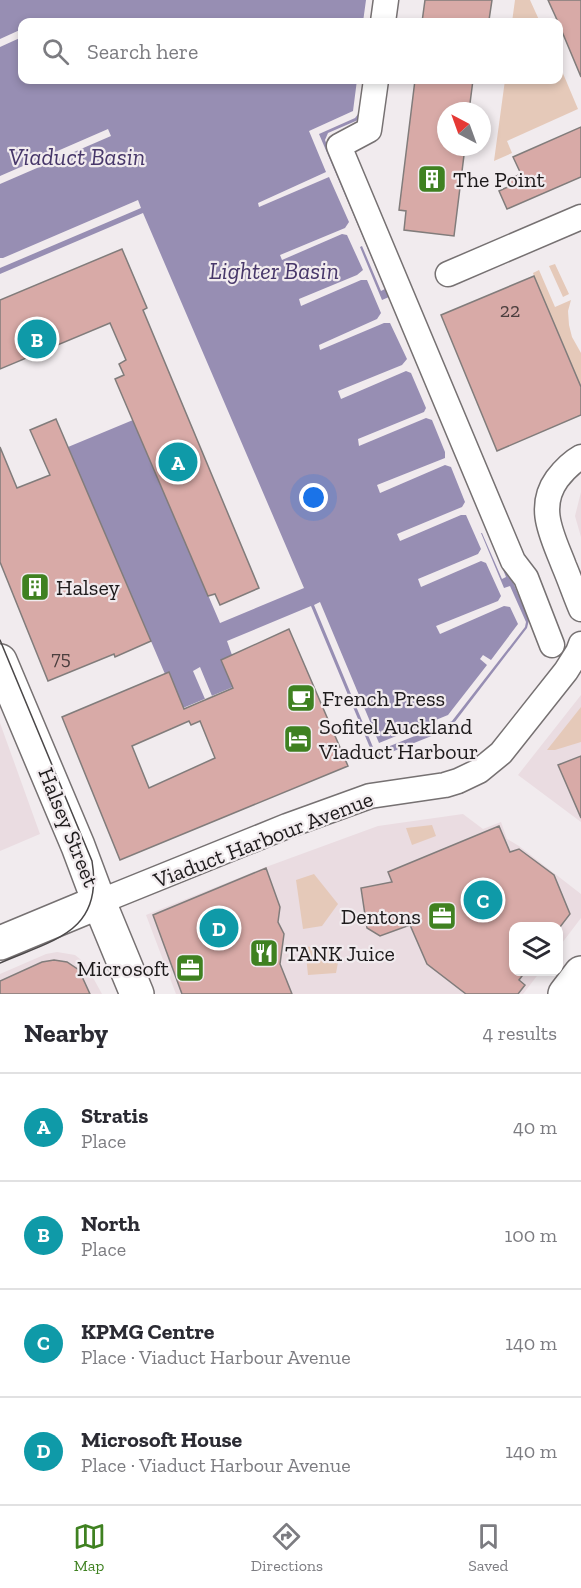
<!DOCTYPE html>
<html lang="en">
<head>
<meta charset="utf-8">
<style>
	body { margin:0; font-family:"Zilla Slab",serif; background:#f7f7f7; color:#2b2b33 }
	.controls { position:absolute; right:18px; bottom:18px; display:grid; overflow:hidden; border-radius:12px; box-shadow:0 3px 9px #0003 }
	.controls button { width:54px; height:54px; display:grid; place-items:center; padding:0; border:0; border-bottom:2px solid #e1e1e2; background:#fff; color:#2b2b33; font:30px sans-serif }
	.compass { position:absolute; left:437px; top:102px; width:54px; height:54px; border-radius:50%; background:#fff; box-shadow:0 3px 9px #0003; rotate:319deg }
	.you { position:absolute; left:314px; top:498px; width:21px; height:21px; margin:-15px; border:4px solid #fff; border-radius:50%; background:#1a73e8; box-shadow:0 0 0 9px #1a73e833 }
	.badge { display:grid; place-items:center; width:39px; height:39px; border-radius:50%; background:#3f8121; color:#fff; font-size:20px; font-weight:700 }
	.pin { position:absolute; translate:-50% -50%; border:3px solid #fff; box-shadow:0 2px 6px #0006 }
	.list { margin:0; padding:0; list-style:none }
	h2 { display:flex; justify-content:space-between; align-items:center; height:78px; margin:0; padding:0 24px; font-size:26px }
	h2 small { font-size:20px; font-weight:400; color:#7c7c81 }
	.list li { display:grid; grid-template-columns:39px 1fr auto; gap:18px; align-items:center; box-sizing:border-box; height:108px; padding:0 24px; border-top:2px solid #e1e1e2 }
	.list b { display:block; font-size:22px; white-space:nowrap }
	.list p { margin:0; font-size:20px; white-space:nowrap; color:#7c7c81 }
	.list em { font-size:20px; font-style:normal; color:#7c7c81 }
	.icon { flex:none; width:33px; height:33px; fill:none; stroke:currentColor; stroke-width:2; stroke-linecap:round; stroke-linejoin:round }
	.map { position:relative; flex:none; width:581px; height:994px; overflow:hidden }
	.search { position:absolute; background:#fff; box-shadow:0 3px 9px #0003; left:18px; right:18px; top:18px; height:66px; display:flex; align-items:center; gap:15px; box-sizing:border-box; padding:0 21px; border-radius:12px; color:#7c7c81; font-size:22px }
	.sheet { height:510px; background:#fff }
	nav { display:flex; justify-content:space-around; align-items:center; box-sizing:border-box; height:84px; border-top:2px solid #e1e1e2; background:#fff; font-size:16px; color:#7c7c81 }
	nav a { display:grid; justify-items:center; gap:3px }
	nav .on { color:#3f8121 }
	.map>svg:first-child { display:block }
	.built { fill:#eadce1 }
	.green { fill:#e5c9b9 }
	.water { fill:#978eb3 }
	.pier { fill:#f1ebee }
	.building { fill:#d8aaa7; stroke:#817c7b; stroke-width:1.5; fill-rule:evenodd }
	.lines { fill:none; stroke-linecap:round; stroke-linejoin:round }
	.street-casing { stroke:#767172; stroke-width:27 }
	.secondary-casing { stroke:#767172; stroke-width:36 }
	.primary-casing { stroke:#767172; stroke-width:36 }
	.street { stroke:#fff; stroke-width:24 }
	.secondary { stroke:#fff; stroke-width:33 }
	.primary { stroke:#fff; stroke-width:33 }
	.tram { stroke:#4b4849; stroke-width:1.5 }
	.labels { text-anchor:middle; stroke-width:4.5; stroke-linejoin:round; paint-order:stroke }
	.number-label { font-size:20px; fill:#4c3f3f }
	.poi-label { font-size:22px; fill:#1e1b1c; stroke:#f1ebee; text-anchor:start }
	.street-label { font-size:22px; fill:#1e1b1c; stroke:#f1ebee }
	.water-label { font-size:24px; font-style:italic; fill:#47376a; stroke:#f1ebee }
</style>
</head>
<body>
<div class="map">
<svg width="581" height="994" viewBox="0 0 581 994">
	<rect width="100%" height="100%" fill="#f1ebee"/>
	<path class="built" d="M 581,492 L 581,537 L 575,516 Z
		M 581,695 L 581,822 L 518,775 Z
		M 0,723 L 40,834 L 0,851 Z
		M 463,814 L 483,829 L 501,822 L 507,839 L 519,846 L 581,894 L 581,918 L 559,947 L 558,927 L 514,927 L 514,972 L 540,972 L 523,994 L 176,994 L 146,915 L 266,867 L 378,826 Z
		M 57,952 L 75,955 L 85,963 L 102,994 L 0,994 L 0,974 L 46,954 Z"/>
	<path class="green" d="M 515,0 L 530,0 L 540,22 L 512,22 Z
		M 559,64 L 578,109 L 507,141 L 512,153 L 494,161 L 505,80 L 558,80 Z
		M 555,264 L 569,294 L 563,297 L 549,266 Z
		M 539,270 L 555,307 L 571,300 L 568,311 L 569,325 L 572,337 L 581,353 L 581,387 L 534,276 L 533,273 Z
		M 581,707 L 581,742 L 555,750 L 547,750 Z
		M 432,825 L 436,836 L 412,845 L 406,828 Z
		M 314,874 L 338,904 L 322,926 L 303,929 L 296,880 Z
		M 305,946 L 340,952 L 336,973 L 308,975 Z"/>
	<path class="water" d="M 0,0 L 376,0 L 373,22 L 22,22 L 22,80 L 366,80 L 362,114 L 358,120 L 328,133 L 325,140 L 529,620 L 527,628 L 454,723 L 444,731 L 379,757 L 373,755 L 311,606 L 227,641 L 232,655 L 233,687 L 183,708 L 169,672 L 165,674 L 68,447 L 133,420 L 220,623 L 304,588 L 143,213 L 0,274 Z"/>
	<path class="pier" d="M 366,0 L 373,0 L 370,22 L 363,22 Z
		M 22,29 L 22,37 L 0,47 L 0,39 Z
		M 357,80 L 363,80 L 359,113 L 355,118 L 319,134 L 385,289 L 381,291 L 362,246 L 360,247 L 382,300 L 389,297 L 487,530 L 506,577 L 502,579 L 482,533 L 481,533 L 504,588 L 510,586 L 526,622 L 525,627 L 452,721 L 375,752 L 314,605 L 320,602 L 379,743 L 448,715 L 487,665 L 480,659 L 483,655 L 491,660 L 518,624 L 510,607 L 504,606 L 440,634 L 436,626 L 498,601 L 501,596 L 486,563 L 481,561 L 421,587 L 418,579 L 478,554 L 481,549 L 466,515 L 461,515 L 400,541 L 397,534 L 462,507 L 465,502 L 451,467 L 445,465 L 380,493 L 377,485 L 445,458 L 445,452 L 432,420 L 426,418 L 359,446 L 358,439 L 424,412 L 426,408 L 411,373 L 406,371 L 341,399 L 338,391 L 402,365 L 407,359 L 390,323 L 384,323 L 320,350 L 319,345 L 377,319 L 381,313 L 367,280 L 361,280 L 301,306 L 299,299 L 357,275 L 363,270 L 347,235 L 342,234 L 282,260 L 280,255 L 345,228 L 349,222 L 329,177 L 259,207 L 258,203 L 326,172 L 309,131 L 353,111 Z
		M 108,129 L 111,136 L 0,184 L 0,176 Z
		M 138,200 L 141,208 L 0,268 L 0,258 L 3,258 Z
		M 200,667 L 212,696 L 205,699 L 193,671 Z"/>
	<path class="building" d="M 425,0 L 492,0 L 489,20 L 484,19 L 484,22 L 422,22 Z
		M 548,0 L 581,0 L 581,77 L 558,22 Z
		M 415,80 L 473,80 L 469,111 L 446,111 L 446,147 L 465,147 L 454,236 L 404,230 L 406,211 L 399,210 Z
		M 581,127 L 581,177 L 507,209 L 499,191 L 510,186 L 507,180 L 521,174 L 513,157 Z
		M 122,249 L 147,308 L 143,310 L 259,588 L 220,605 L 215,594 L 208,596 L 115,379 L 124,375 L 119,364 L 126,360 L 110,323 L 0,369 L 0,300 Z
		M 534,276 L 581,387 L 581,415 L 497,451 L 441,315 Z
		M 56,419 L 151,641 L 115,657 L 114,654 L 48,681 L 0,562 L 0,447 L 17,488 L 50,475 L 30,430 Z
		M 289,629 L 348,766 L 120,860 L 62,717 L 169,672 L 184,709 L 233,688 L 221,660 ZM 189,721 L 191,725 L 200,721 L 215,758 L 149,788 L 132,746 Z
		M 581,756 L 581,818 L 558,765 Z
		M 499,826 L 510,852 L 519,849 L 554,875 L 570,914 L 560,927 L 513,927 L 513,972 L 525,972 L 519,980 L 525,985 L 518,994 L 466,994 L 427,964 L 410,925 L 380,936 L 367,928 L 361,888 L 392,882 L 388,872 Z
		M 266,868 L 280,907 L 278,922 L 284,934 L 280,964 L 292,994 L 182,994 L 153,915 Z
		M 54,960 L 67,962 L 79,970 L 90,994 L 0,994 L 0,981 L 42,962 Z"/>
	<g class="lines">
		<g class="street-casing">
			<path id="street" d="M 383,22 L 386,0
				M 376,80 L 369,130 L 339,146 L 513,561 L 526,578 L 552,645
				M 448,274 L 581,217
				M 581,457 C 572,462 564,470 557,479 C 536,508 553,537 564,566 C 570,580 575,595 581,609
				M 99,902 L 287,826 L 370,796 L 445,785 L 458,781 L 479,771 L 501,753 L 566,671 L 578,652 L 581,644"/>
		</g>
		<g class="secondary-casing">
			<path id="secondary" d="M 0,661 L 78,846 L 99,902 L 137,994
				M 0,943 L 99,902"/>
		</g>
		<g class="primary-casing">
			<path id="primary" d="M 565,994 L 581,973"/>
		</g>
		<use href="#street" class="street"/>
		<use href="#secondary" class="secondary"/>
		<use href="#primary" class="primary"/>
		<path class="tram" d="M 0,640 L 92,861 C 104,933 52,940 0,963"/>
	</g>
	<defs>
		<g id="building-square" transform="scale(1.5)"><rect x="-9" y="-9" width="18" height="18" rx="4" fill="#3f8121" stroke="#f1ebee"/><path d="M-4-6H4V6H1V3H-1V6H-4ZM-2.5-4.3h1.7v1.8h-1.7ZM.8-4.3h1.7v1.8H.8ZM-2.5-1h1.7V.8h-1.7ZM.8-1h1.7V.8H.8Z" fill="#fff"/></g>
		<g id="cafe-square" transform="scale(1.5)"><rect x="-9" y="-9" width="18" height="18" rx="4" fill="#3f8121" stroke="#f1ebee"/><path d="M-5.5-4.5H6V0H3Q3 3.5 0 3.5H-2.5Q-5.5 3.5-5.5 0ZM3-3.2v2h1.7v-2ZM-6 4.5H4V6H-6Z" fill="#fff"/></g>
		<g id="hotel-square" transform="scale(1.5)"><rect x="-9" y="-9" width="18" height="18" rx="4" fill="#3f8121" stroke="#f1ebee"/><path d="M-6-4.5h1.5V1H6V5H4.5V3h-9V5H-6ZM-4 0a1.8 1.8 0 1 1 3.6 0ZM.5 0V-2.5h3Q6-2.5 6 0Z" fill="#fff"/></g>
		<g id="office-square" transform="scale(1.5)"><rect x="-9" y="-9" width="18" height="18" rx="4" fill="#3f8121" stroke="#f1ebee"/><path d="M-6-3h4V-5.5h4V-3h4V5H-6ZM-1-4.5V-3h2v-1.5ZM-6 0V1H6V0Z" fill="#fff"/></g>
		<g id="restaurant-square" transform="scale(1.5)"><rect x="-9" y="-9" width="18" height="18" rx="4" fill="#3f8121" stroke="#f1ebee"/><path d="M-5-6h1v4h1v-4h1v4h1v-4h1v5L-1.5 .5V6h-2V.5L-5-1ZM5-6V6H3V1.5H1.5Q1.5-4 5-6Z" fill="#fff"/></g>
	</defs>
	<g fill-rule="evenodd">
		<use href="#building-square" x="432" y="179"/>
		<use href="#building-square" x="35" y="587"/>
		<use href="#cafe-square" x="301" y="698"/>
		<use href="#hotel-square" x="298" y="739"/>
		<use href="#office-square" x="442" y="916"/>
		<use href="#restaurant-square" x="264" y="953"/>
		<use href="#office-square" x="190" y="968"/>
	</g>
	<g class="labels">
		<g class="number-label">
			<text x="510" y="317">22</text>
			<text x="61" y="665">75</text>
		</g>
		<g class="poi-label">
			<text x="453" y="187">The Point</text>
			<text x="56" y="595">Halsey</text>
			<text x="322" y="706">French Press</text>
			<text x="319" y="734">Sofitel Auckland<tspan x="319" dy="25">Viaduct Harbour</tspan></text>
			<text x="421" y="924" text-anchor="end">Dentons</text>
			<text x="285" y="961">TANK Juice</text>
			<text x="169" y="976" text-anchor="end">Microsoft</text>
		</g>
		<g class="street-label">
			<text transform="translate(69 827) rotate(68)" y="8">Halsey Street</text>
			<text transform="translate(263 839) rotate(-21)" y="8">Viaduct Harbour Avenue</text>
		</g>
		<g class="water-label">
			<text x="77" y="165">Viaduct Basin</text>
			<text x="274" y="279">Lighter Basin</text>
		</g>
	</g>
</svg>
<div class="controls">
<button><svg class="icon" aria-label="layers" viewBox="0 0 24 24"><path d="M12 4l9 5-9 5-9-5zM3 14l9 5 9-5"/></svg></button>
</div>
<svg class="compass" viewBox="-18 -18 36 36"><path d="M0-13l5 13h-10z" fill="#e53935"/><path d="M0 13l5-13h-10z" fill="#7c7c81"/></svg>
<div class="you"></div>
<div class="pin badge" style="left:178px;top:462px;background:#0f9aa8">A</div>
<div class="pin badge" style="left:37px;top:339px;background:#0f9aa8">B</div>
<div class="pin badge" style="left:483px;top:900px;background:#0f9aa8">C</div>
<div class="pin badge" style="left:219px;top:928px;background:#0f9aa8">D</div>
<div class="search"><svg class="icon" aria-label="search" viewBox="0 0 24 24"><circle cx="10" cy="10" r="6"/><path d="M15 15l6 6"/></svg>Search here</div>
</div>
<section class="sheet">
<h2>Nearby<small>4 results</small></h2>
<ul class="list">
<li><span class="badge" style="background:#0f9aa8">A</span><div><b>Stratis</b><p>Place</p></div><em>40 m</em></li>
<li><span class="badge" style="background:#0f9aa8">B</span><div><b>North</b><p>Place</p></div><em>100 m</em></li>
<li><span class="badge" style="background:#0f9aa8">C</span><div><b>KPMG Centre</b><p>Place · Viaduct Harbour Avenue</p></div><em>140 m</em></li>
<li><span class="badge" style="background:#0f9aa8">D</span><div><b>Microsoft House</b><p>Place · Viaduct Harbour Avenue</p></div><em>140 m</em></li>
</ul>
</section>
<nav>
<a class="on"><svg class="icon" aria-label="map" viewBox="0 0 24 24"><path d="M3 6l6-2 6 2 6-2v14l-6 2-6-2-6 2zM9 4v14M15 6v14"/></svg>Map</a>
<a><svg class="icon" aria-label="directions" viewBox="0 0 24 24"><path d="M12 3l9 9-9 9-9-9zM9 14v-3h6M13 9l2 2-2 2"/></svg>Directions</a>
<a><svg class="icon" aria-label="saved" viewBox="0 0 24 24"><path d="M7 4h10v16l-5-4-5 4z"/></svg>Saved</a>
</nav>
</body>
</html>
